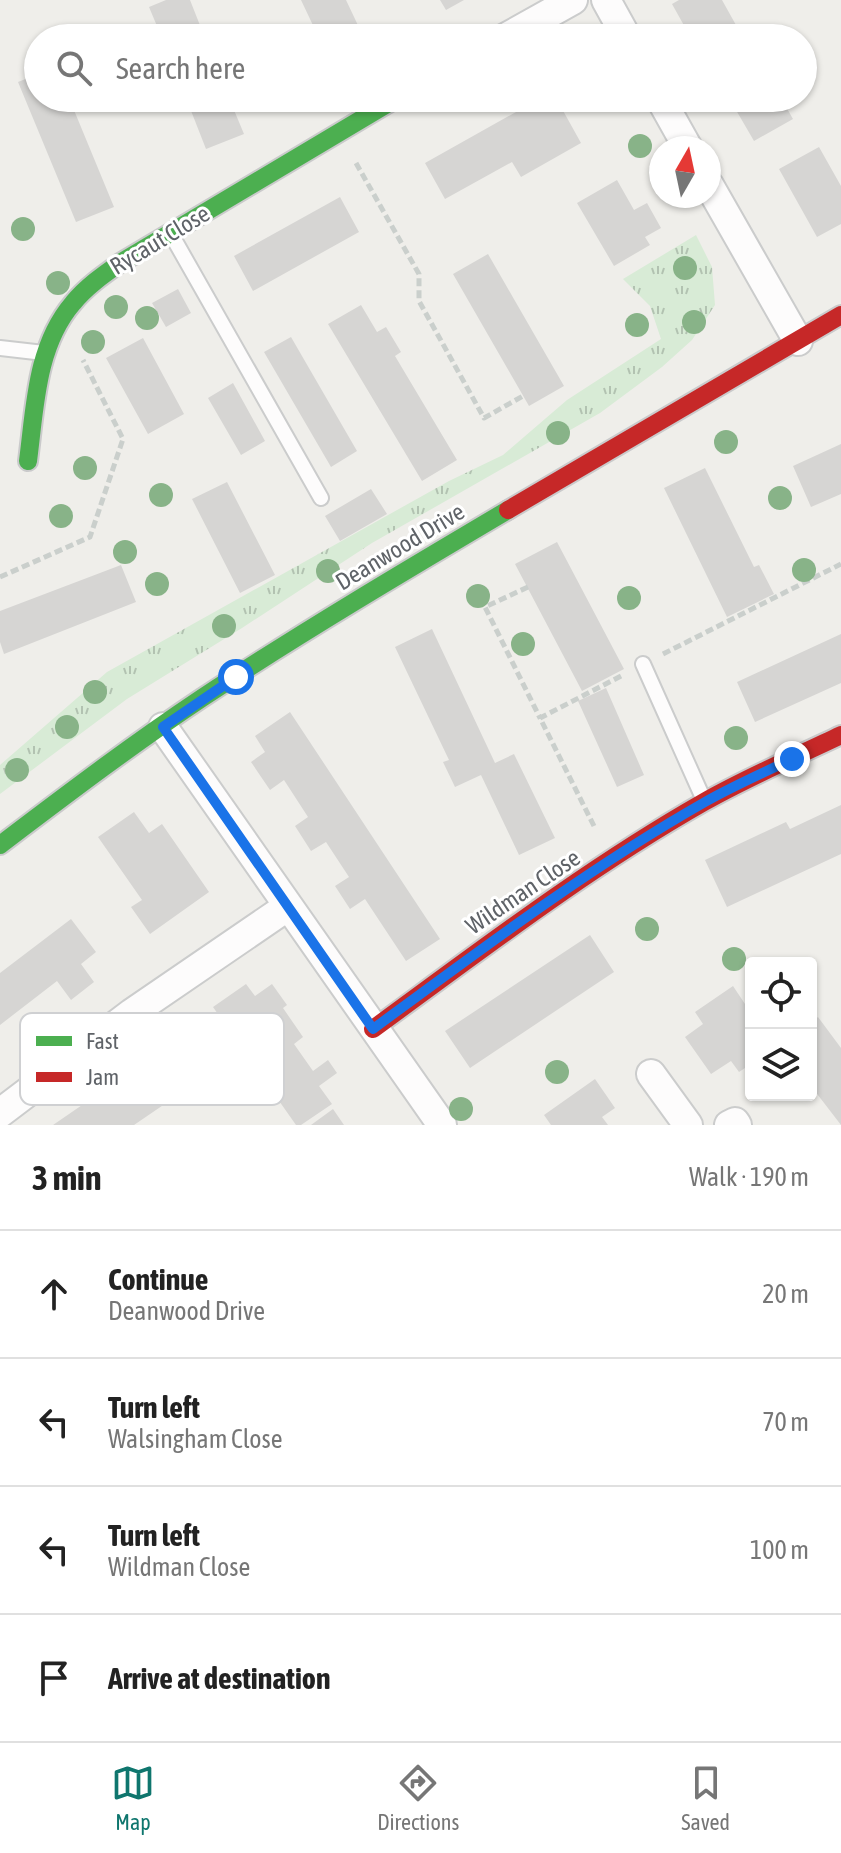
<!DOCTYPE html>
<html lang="en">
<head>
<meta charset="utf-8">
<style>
	body { margin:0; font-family:"Asap Condensed",sans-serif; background:#f6f6f6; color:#222 }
	.controls { position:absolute; right:24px; bottom:24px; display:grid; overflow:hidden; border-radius:8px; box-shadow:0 2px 6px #0004 }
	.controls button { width:72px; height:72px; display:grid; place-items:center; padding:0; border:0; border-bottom:2px solid #e0e0e0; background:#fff; color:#222; font:40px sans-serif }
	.compass { position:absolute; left:649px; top:136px; width:72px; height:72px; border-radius:50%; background:#fff; box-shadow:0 2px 6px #0004; rotate:9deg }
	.stop { position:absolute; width:24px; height:24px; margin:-18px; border:6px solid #1a73e8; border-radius:50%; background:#fff }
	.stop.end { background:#1a73e8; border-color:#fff; box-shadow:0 2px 8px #0008 }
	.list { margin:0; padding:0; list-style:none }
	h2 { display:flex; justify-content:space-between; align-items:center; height:104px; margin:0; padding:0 32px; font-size:34px }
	h2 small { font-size:26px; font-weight:400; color:#767676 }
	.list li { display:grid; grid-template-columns:52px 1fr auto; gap:24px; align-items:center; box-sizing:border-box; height:128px; padding:0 32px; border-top:2px solid #e0e0e0 }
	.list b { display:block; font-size:30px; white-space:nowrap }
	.list p { margin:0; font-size:26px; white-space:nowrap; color:#767676 }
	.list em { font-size:26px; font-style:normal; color:#767676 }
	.icon { flex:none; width:44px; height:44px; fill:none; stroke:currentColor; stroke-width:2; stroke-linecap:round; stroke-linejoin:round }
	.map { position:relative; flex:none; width:841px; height:1125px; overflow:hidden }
	.search { position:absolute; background:#fff; box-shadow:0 2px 6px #0004; left:24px; right:24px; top:24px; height:88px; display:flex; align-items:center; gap:20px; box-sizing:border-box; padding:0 28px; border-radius:44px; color:#767676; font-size:30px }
	.sheet { height:616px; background:#fff }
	nav { display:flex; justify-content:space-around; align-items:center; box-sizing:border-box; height:112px; border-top:2px solid #e0e0e0; background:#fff; font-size:22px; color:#767676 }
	nav a { display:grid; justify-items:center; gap:4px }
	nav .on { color:#0f766e }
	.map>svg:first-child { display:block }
	.grass { fill:url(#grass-tufts) }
	.building { fill:#d6d5d3 }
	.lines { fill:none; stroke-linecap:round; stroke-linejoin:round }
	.lane-casing { stroke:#cbcccc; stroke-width:18 }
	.street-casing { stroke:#cbcccc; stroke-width:32 }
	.fast-casing { stroke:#cacacb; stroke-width:22 }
	.jam-casing { stroke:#cacacb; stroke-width:22 }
	.path { stroke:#cacfcc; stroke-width:5; stroke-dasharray:8 4; stroke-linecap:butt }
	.lane { stroke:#fdfcfc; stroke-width:14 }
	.street { stroke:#fdfcfc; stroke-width:28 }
	.fast { stroke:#4caf50; stroke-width:18 }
	.jam { stroke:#c62828; stroke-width:18 }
	.tree { fill:#88b388 }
	.route { stroke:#1a73e8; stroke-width:10 }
	.labels { text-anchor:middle; stroke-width:6; stroke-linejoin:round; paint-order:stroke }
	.street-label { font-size:24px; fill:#5f6368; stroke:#fff }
	.key { fill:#fff; stroke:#cfd0d2; stroke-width:2 }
	.key-label { font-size:22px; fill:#5f6368 }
</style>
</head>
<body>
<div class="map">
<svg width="841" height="1125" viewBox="0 0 841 1125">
	<defs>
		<pattern id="grass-tufts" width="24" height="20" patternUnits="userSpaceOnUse" patternTransform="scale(2)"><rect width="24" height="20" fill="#d8ebd6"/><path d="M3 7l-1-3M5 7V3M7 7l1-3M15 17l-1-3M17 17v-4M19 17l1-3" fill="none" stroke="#b2c2b1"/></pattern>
	</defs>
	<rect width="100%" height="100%" fill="#efeeea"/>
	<path class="grass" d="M 696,235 L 712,267 L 715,305 L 692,340 L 662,367 L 600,413 L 372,543 L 242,628 L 127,699 L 0,794 L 0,765 L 107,672 L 449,481 L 503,455 L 567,400 L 661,339 L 650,306 L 623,279 Z"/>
	<path class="building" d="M 166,0 L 190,0 L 205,38 L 162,38 L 149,7 Z
		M 301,0 L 346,0 L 364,38 L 319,38 Z
		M 440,0 L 464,0 L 446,10 Z
		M 679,0 L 722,0 L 741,34 L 735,38 L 691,38 L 672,4 Z
		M 38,74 L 38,98 L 69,98 L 114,207 L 76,222 L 18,82 Z
		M 186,98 L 229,98 L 244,134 L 206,149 Z
		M 541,98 L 556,98 L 581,143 L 521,177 L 512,162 L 445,199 L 425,163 Z
		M 729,98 L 781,98 L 793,119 L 754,141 Z
		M 819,147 L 841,186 L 841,224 L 817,237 L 779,169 Z
		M 617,180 L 634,210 L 647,203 L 661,228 L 645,237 L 650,245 L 614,266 L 577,203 Z
		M 340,197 L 359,232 L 253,291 L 234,256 Z
		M 488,254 L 564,386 L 529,406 L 453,274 Z
		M 178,289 L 191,313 L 166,327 L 152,303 Z
		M 361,305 L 377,332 L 386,327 L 401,352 L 395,356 L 457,460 L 422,481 L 328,324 Z
		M 291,337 L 357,451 L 331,467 L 264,352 Z
		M 143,338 L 184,414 L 148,434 L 106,358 Z
		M 233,383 L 265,441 L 241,455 L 208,398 Z
		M 841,444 L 841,494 L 811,507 L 793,466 Z
		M 705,468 L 754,567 L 759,565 L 774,594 L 727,617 L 664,488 Z
		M 227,482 L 275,575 L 240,593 L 192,499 Z
		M 371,489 L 387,514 L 340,541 L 325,516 Z
		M 557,542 L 624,669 L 582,691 L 515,564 Z
		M 121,565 L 136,602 L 4,654 L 0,642 L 0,611 Z
		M 432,629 L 495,763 L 514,754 L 555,838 L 519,855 L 481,775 L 455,787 L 443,762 L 449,760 L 395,647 Z
		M 841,634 L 841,683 L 755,722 L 737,682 Z
		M 606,688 L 644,775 L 617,787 L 578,701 Z
		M 290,712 L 440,939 L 406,961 L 365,899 L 350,909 L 335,886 L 349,877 L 326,842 L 311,851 L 295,826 L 308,817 L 284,780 L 270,790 L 251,762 L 265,752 L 255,736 Z
		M 841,805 L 841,854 L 727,907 L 705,860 L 786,822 L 790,829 Z
		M 134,812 L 149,833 L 162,824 L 209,892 L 150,934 L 131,907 L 142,900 L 98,837 Z
		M 71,919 L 96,952 L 81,964 L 94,982 L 71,1000 L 57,981 L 0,1025 L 0,973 Z
		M 590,935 L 614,972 L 470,1068 L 445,1031 Z
		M 246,984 L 255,996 L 272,984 L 287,1005 L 283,1008 L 303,1037 L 294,1044 L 313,1071 L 328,1060 L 337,1073 L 319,1086 L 332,1104 L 301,1125 L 296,1125 L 213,1007 Z
		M 733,986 L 751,1013 L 751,1064 L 739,1072 L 731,1061 L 711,1074 L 685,1037 L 703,1024 L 695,1012 Z
		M 818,1017 L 841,1048 L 841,1125 L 811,1086 L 811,1023 Z
		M 171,1044 L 197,1082 L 134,1125 L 53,1125 Z
		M 595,1079 L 615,1108 L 602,1117 L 608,1125 L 551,1125 L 544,1115 Z
		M 333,1109 L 344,1125 L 311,1125 Z"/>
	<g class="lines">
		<g class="lane-casing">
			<path id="lane" d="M 171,234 L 321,498
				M 0,348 L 44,353
				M 643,664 L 703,798"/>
		</g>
		<g class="street-casing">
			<path id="street" d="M 606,0 L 627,38
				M 505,38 L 573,0
				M 660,98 L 688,148
				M 709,185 L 798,341
				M 163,727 L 442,1125
				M 651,1074 L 688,1125
				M 0,1113 L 132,1013 L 287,907
				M 729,1125 L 735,1122 L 737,1125"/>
		</g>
		<g class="fast-casing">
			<path id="fast" d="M 28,461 C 35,408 36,346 73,303 C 86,287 103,275 120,263 L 397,98
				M 0,845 C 66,795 133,744 202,698 C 302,632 405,571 508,510"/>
		</g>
		<g class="jam-casing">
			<path id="jam" d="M 508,510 L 841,315
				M 373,1029 C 481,950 588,868 704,802 C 748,777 795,757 841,735"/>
		</g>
		<path class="path" d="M 356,163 L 419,274 L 419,301 L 484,418 L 523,396
			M 0,577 L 90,537 L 123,439 L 83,360
			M 528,587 L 485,607 L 540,718
			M 663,654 L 841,564
			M 594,826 L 540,718 L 623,675"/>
		<use href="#lane" class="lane"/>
		<use href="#street" class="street"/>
		<use href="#fast" class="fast"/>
		<use href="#jam" class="jam"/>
	</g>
	<g class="tree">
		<circle cx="640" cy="146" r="12"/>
		<circle cx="23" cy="229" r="12"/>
		<circle cx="685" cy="268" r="12"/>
		<circle cx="58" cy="283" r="12"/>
		<circle cx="116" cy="307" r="12"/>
		<circle cx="147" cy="318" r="12"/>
		<circle cx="694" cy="322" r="12"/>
		<circle cx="637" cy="325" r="12"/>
		<circle cx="93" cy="342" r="12"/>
		<circle cx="558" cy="433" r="12"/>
		<circle cx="726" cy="442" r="12"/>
		<circle cx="85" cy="468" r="12"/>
		<circle cx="161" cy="495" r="12"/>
		<circle cx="780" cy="498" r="12"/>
		<circle cx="61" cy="516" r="12"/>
		<circle cx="125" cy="552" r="12"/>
		<circle cx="804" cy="570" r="12"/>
		<circle cx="328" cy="571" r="12"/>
		<circle cx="157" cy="584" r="12"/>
		<circle cx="478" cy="596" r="12"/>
		<circle cx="629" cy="598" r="12"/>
		<circle cx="224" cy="626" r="12"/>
		<circle cx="523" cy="644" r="12"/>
		<circle cx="95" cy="692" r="12"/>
		<circle cx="67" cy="727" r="12"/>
		<circle cx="736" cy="738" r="12"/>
		<circle cx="17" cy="770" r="12"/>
		<circle cx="647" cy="929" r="12"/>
		<circle cx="734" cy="959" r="12"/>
		<circle cx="557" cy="1072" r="12"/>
		<circle cx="461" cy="1109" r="12"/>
	</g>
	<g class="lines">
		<path class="route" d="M 236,677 L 163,727 L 373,1029 C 480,950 589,868 705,802 C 733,786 763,773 792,759"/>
	</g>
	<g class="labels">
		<g class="street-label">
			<text transform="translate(160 240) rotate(-31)" y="8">Rycaut Close</text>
			<text transform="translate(400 547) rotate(-31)" y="8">Deanwood Drive</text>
			<text transform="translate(523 892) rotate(-34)" y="8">Wildman Close</text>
		</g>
	</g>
	<rect x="20" y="1013" width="264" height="92" rx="12" class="key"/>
	<rect x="36" y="1036" width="36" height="10" fill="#4caf50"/>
	<rect x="36" y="1072" width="36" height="10" fill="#c62828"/>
	<g class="key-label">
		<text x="86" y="1049">Fast</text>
		<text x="86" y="1085">Jam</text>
	</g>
</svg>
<div class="controls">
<button><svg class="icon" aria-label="locate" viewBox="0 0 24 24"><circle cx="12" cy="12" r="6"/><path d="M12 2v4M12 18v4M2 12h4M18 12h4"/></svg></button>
<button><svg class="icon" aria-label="layers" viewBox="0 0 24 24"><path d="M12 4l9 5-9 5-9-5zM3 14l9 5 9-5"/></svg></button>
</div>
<svg class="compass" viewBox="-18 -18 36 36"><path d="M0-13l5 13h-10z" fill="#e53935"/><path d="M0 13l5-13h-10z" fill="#767676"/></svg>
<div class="stop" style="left:236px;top:677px"></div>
<div class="stop end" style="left:792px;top:759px"></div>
<div class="search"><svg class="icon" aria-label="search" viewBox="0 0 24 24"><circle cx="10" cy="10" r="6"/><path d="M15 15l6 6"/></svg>Search here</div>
</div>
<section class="sheet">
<h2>3 min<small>Walk · 190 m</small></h2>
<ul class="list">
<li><svg class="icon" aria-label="ahead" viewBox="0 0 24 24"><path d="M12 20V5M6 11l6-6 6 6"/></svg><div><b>Continue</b><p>Deanwood Drive</p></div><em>20 m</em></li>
<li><svg class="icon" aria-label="left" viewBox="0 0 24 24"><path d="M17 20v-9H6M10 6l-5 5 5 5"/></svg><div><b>Turn left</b><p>Walsingham Close</p></div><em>70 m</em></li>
<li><svg class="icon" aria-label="left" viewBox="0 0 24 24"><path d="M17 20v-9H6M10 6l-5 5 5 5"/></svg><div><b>Turn left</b><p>Wildman Close</p></div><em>100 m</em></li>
<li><svg class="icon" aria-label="arrive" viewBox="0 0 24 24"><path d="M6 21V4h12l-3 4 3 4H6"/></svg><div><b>Arrive at destination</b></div></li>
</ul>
</section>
<nav>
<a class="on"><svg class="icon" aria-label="map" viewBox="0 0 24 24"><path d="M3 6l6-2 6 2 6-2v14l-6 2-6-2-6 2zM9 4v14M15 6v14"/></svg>Map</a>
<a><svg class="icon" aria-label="directions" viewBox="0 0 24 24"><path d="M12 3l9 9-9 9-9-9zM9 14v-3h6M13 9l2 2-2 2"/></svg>Directions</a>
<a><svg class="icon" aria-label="saved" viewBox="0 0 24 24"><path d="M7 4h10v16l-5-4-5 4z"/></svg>Saved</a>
</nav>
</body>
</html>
